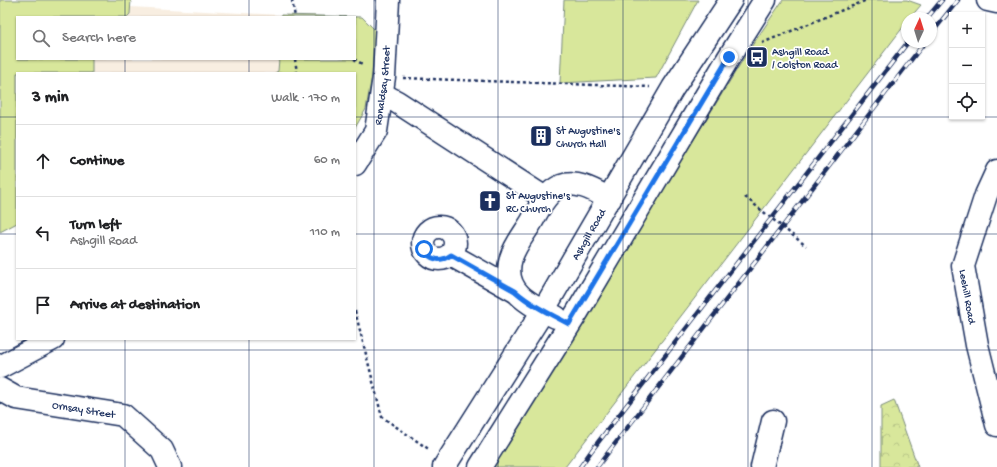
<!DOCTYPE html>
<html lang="en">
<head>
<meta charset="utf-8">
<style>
	body { margin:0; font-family:"Gochi Hand",sans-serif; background:#f6f6f6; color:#202124 }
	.controls { position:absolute; right:12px; top:12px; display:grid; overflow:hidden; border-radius:0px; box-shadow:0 1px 3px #0004 }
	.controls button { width:36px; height:36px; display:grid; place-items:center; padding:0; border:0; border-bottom:1px solid #e0e0e0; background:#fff; color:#202124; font:20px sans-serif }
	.compass { position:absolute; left:901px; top:12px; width:36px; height:36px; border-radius:50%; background:#fff; box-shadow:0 1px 3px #0004; rotate:4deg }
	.stop { position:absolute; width:12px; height:12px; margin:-9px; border:3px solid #1a73e8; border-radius:50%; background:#fff }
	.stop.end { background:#1a73e8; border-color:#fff; box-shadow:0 1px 4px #0008 }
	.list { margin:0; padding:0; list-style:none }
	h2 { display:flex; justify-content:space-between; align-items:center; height:52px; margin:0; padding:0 16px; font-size:17px }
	h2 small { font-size:13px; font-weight:400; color:#757577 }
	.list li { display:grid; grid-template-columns:26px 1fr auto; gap:12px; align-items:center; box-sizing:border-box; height:72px; padding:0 16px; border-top:1px solid #e0e0e0 }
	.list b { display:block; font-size:15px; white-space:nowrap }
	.list p { margin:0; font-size:13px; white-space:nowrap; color:#757577 }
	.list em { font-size:13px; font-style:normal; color:#757577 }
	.icon { flex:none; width:22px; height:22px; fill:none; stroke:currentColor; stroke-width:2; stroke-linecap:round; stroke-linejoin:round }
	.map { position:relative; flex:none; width:997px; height:467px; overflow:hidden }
	.search { position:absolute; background:#fff; box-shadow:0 1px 3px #0004; left:16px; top:16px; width:340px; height:44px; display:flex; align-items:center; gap:10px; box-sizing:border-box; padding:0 14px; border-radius:0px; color:#757577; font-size:15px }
	.panel { position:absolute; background:#fff; box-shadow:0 1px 3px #0004; left:16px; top:72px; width:340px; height:268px; border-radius:0px }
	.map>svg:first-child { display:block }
	.built { fill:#f8eee1 }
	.green { fill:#d8e79b; stroke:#7a8b7c }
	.forest { fill:url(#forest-crowns); stroke:#7a8b7c }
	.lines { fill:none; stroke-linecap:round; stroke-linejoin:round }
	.minor-casing { stroke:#1b2f5e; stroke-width:25 }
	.path { stroke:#1b2f5e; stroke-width:2.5; stroke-dasharray:3 3; stroke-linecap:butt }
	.minor { stroke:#fff; stroke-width:22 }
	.rail-casing { stroke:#1b2f5e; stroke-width:4.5 }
	.rail { stroke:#fff; stroke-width:3; stroke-dasharray:9; stroke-linecap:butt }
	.path-bridge { stroke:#1b2f5e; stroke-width:2.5; stroke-dasharray:3 3; stroke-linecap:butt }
	.route { stroke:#1a73e8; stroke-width:5 }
	.grid { fill:none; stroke:#1b2f5e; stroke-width:1; stroke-opacity:0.55 }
	.labels { text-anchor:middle; stroke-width:3.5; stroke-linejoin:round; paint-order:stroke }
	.poi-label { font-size:11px; fill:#1b2f5e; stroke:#fff; text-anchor:start }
	.street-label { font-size:11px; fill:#1b2f5e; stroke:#fff }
</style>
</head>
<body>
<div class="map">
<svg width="997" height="467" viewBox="0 0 997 467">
	<defs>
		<pattern id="forest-crowns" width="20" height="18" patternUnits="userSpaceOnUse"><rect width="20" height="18" fill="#d8e79b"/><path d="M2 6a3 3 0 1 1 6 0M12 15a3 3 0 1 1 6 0" fill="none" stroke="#b9c688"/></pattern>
	</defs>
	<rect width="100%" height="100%" fill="#fff"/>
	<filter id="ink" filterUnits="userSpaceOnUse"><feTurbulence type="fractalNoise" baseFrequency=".025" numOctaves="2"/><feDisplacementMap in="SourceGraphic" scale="8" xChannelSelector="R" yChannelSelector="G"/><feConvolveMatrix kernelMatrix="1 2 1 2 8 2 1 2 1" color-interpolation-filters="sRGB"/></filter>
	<g filter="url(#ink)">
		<path class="built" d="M 130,7 L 281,15 L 281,17 L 127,17 L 130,14 Z
			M 92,59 L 279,59 L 278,71 L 275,73 L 92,73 Z"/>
		<path class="green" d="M 0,0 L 131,0 L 130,14 L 127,17 L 17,17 L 17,59 L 92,59 L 92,73 L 17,73 L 17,223 L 0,232 Z
			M 564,0 L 698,0 L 656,78 L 560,83 Z
			M 783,0 L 907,0 L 921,5 L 910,18 L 907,18 L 907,22 L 565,467 L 490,467 L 584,318 L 747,53 Z
			M 281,15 L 362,17 L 376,31 L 373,70 L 366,109 L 355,128 L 355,73 L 275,73 L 278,71 L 279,59 L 355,59 L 355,17 L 281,17 Z"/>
		<path class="forest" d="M 894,400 L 918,467 L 881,467 L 881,406 Z"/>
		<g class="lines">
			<g class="minor-casing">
				<g id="minor">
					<path d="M 988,0 L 997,2"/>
					<path d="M 382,94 L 397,102 L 545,198"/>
					<path id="s1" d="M 355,164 L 376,131 L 384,77 L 388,0"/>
					<path id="s2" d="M 997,171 L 986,195 L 963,266 L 977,345 L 997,425"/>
					<circle cx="439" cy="243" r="16"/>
					<path d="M 451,255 L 515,291"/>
					<path d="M 556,317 C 531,305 501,292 511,258 C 515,245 525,233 532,221 C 539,209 546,192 561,186 C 578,180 595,191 610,199"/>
					<path d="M 0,367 L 53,339"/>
					<path id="s3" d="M 0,389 L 16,398 L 123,415 L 162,450 L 170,467"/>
					<path id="s4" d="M 444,467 L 543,311 L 673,88 L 731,0"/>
					<path d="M 480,467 L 578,311 L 729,57 L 765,0"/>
					<path d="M 762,467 L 773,421"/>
				</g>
			</g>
			<path class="path" d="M 292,0 L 295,17
				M 762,43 L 867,0
				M 295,59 L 297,73
				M 354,59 L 364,65
				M 403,78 L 650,87
				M 355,311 L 382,417 L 430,450"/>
			<use href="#minor" class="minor"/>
			<g class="rail-casing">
				<path id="rail" d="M 927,18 L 942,0
					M 931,34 L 958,0
					M 580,467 L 592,450 L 908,42
					M 597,467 L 925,42"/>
			</g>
			<use href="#rail" class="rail"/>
			<path class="path-bridge" d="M 745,197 L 806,246"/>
		</g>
	</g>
	<g class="lines" filter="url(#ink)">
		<path class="route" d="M 424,249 C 430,261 441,262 451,255 L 515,291 C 531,305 550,314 569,324 L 729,57"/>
	</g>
	<path class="grid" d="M 125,0 L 125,17M 249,0 L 249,17M 374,0 L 374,467M 498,0 L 498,467M 623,0 L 623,467M 748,0 L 748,467M 872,0 L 872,467M 125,59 L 125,73M 249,59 L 249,73M 0,117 L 17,117M 355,117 L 952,117M 982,117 L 997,117M 0,234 L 17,234M 355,234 L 997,234M 125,339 L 125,467M 249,339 L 249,467M 0,350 L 997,350"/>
	<defs>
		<g id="bus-square" transform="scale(1.15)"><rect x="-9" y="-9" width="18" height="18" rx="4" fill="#1b2f5e" stroke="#fff"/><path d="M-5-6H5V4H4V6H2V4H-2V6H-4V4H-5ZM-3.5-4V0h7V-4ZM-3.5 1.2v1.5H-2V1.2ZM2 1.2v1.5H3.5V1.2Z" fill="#fff"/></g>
		<g id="building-square" transform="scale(1.15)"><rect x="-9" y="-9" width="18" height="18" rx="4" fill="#1b2f5e" stroke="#fff"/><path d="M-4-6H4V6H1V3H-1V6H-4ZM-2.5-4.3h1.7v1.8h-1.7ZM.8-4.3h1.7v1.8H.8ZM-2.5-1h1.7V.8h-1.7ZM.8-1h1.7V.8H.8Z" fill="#fff"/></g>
		<g id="church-square" transform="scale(1.15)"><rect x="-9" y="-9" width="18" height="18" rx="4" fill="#1b2f5e" stroke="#fff"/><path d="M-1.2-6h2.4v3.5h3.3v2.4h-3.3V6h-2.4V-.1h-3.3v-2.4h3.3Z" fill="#fff"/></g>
	</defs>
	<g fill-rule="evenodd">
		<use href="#bus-square" x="757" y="57"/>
		<use href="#building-square" x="541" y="136"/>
		<use href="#church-square" x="490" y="201"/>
	</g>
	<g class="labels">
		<g class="poi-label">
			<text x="772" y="55">Ashgill Road<tspan x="772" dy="13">/ Colston Road</tspan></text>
			<text x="556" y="134">St Augustine's<tspan x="556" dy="13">Church Hall</tspan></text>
			<text x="506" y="199">St Augustine's<tspan x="506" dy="13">RC Church</tspan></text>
		</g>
		<g class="street-label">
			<text dy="4" stroke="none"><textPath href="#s1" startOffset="85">Ronaldsay Street</textPath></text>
			<text dy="4" stroke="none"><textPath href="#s4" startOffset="274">Ashgill Road</textPath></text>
			<text dy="4" stroke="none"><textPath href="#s2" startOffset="132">Leehill Road</textPath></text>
			<text dy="4" stroke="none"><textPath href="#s3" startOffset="87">Ornsay Street</textPath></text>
		</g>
	</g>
</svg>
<div class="controls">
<button>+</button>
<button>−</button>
<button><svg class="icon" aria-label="locate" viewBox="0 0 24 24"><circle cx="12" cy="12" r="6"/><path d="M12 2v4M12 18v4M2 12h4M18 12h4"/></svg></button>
</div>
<svg class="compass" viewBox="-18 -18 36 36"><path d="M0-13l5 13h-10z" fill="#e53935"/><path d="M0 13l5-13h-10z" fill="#757577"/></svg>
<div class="stop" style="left:424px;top:249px"></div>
<div class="stop end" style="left:729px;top:57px"></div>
<div class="search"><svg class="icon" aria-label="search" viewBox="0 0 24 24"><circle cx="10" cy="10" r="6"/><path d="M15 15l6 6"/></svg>Search here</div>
<section class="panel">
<h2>3 min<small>Walk · 170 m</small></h2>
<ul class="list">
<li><svg class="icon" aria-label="ahead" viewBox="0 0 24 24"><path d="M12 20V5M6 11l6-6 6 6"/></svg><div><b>Continue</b></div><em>60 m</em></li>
<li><svg class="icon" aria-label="left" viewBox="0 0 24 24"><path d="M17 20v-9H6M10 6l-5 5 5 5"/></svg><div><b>Turn left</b><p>Ashgill Road</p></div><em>110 m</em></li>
<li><svg class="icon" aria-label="arrive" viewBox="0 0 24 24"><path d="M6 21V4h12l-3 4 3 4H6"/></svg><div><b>Arrive at destination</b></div></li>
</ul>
</section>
</div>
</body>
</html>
